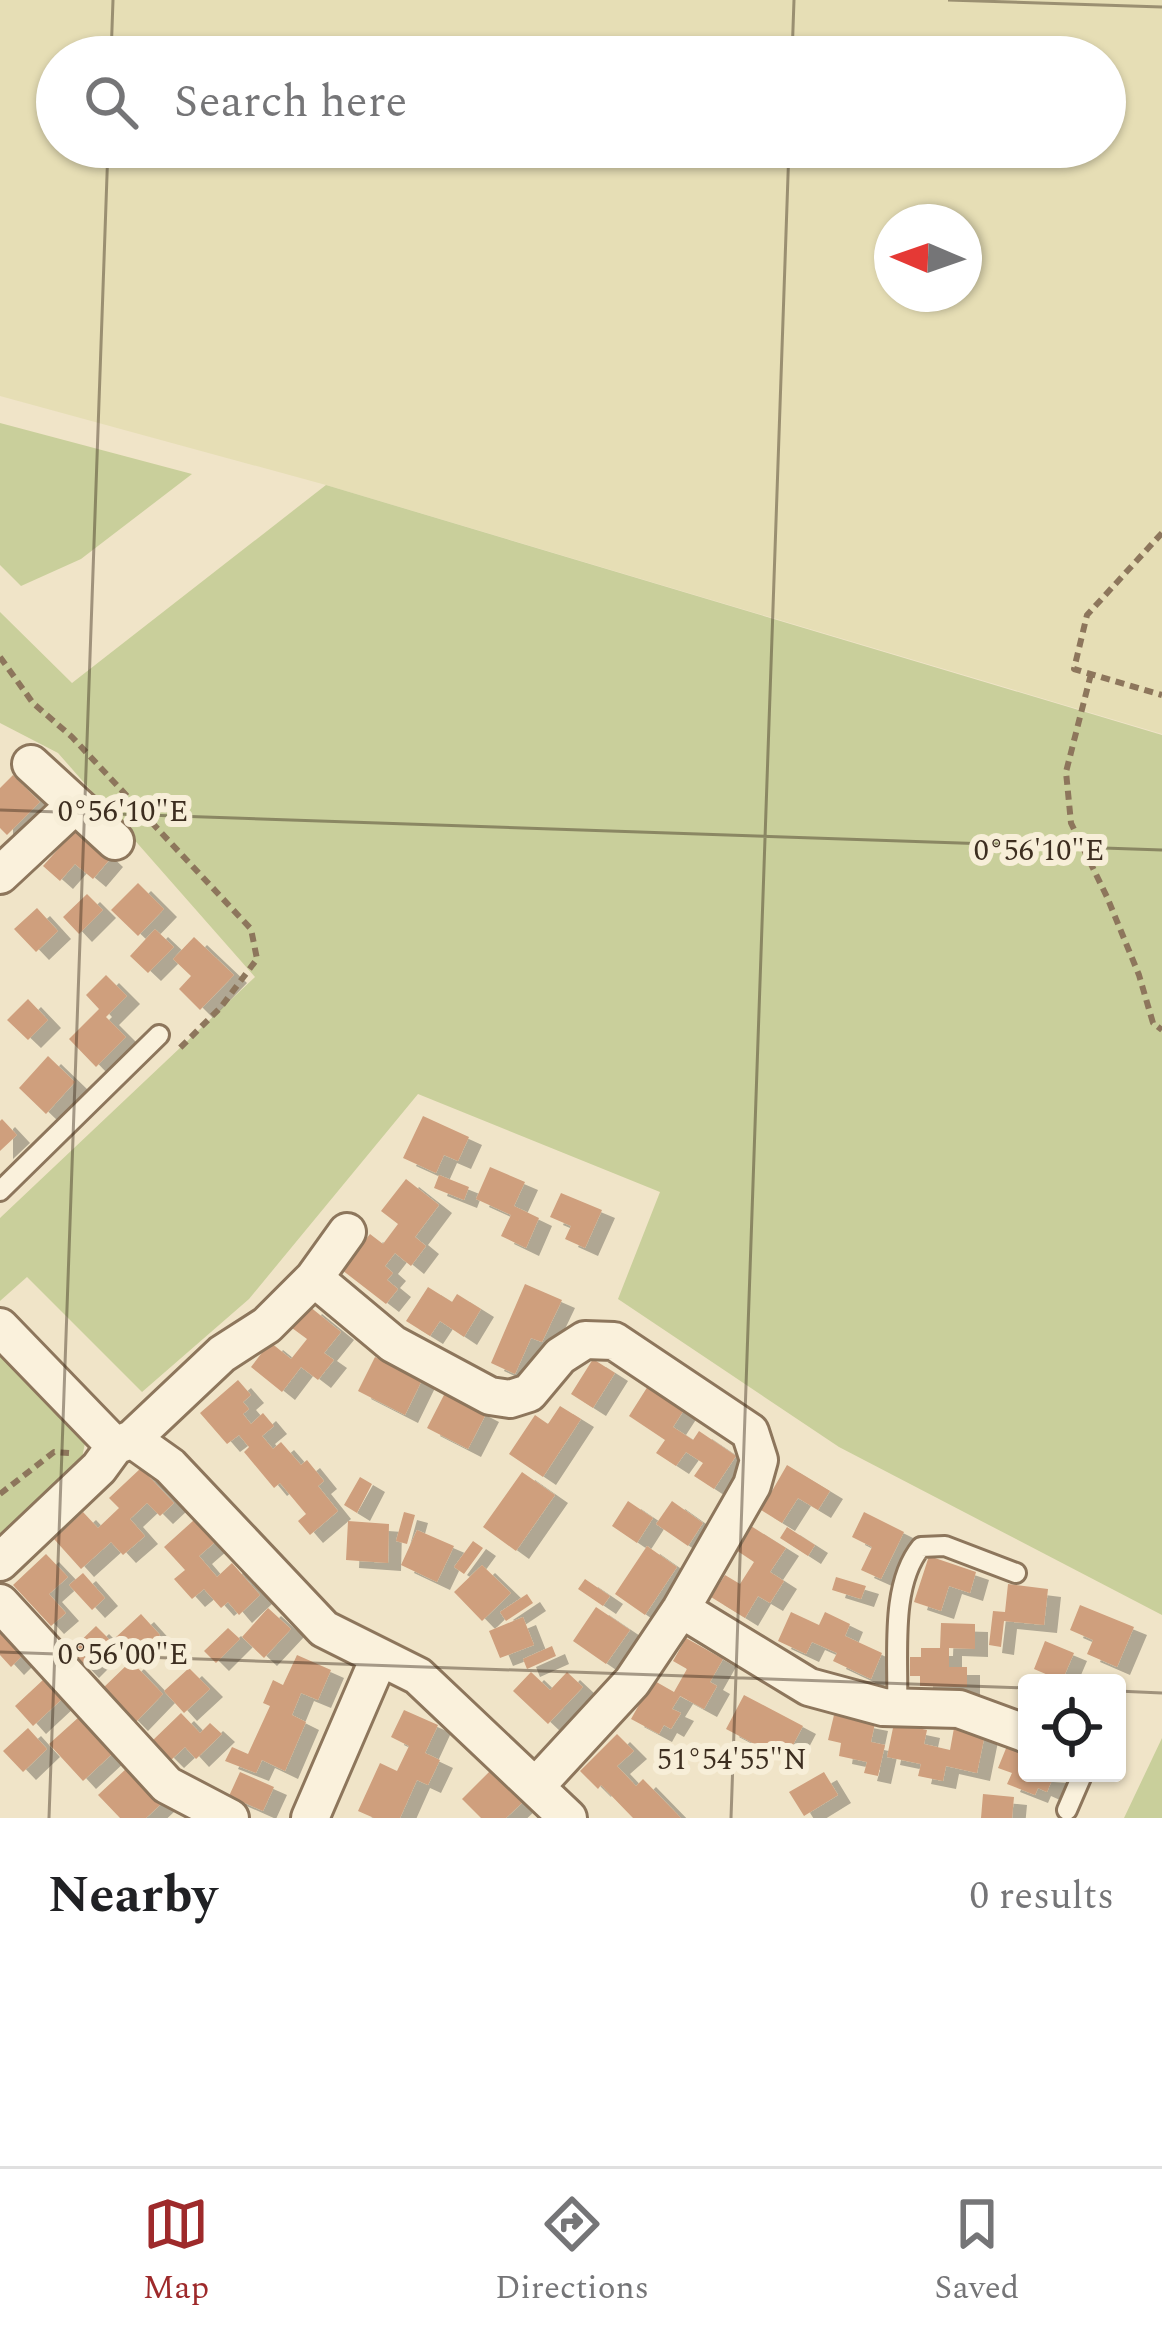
<!DOCTYPE html>
<html lang="en">
<head>
<meta charset="utf-8">
<style>
	body { margin:0; font-family:Spectral,serif; background:#f2f2f2; color:#202124 }
	.controls { position:absolute; right:36px; bottom:36px; display:grid; overflow:hidden; border-radius:12px; box-shadow:0 3px 9px #0004 }
	.controls button { width:108px; height:108px; display:grid; place-items:center; padding:0; border:0; border-bottom:3px solid #e0e0e0; background:#fff; color:#202124; font:60px sans-serif }
	.compass { position:absolute; left:874px; top:204px; width:108px; height:108px; border-radius:50%; background:#fff; box-shadow:0 3px 9px #0004; rotate:272deg }
	.list { margin:0; padding:0; list-style:none }
	h2 { display:flex; justify-content:space-between; align-items:center; height:156px; margin:0; padding:0 48px; font-size:51px }
	h2 small { font-size:39px; font-weight:400; color:#757577 }
	.icon { flex:none; width:66px; height:66px; fill:none; stroke:currentColor; stroke-width:2; stroke-linecap:round; stroke-linejoin:round }
	.map { position:relative; flex:none; width:1162px; height:1818px; overflow:hidden }
	.search { position:absolute; background:#fff; box-shadow:0 3px 9px #0004; left:36px; right:36px; top:36px; height:132px; display:flex; align-items:center; gap:30px; box-sizing:border-box; padding:0 42px; border-radius:66px; color:#757577; font-size:45px }
	.sheet { height:348px; background:#fff }
	nav { display:flex; justify-content:space-around; align-items:center; box-sizing:border-box; height:168px; border-top:3px solid #e0e0e0; background:#fff; font-size:33px; color:#757577 }
	nav a { display:grid; justify-items:center; gap:6px }
	nav .on { color:#9e2a2b }
	.map>svg:first-child { display:block }
	.farmland { fill:#e6deb5; fill-rule:evenodd }
	.green { fill:#c9cf9b }
	.building { fill:#cf9f7d; filter:url(#shadow) }
	.lines { fill:none; stroke-linecap:round; stroke-linejoin:round }
	.lane-casing { stroke:#8d765c; stroke-width:24 }
	.street-casing { stroke:#8d765c; stroke-width:42 }
	.path { stroke:#8d765c; stroke-width:6; stroke-dasharray:9 6; stroke-linecap:butt }
	.lane { stroke:#faf1dc; stroke-width:18 }
	.street { stroke:#faf1dc; stroke-width:36 }
	.ticks { fill:none; stroke:#3d2e20; stroke-width:3; stroke-opacity:0.45 }
	.ticks-label { font-size:30px; text-anchor:middle; fill:#3d2e20; stroke:#f7eed8; stroke-width:12; stroke-linejoin:round; paint-order:stroke }
</style>
</head>
<body>
<div class="map">
<svg width="1162" height="1818" viewBox="0 0 1162 1818">
	<defs>
		<filter id="shadow"><feDropShadow dx="13" dy="8" stdDeviation="0" flood-color="#0004"/></filter>
	</defs>
	<rect width="100%" height="100%" fill="#f0e4c8"/>
	<path class="farmland" d="M 0,0 L 1162,0 L 1162,734 L 326,485 L 0,396 ZM 57,57 L 1105,57 L 1105,147 L 57,147 ZM 892,222 L 964,222 L 964,294 L 892,294 Z"/>
	<path class="green" d="M 0,423 L 192,474 L 81,559 L 21,586 L 0,565 Z
		M 326,485 L 1162,735 L 1162,1615 L 839,1447 L 618,1299 L 660,1192 L 418,1094 L 249,1299 L 142,1392 L 27,1277 L 0,1301 L 0,1218 L 255,977 L 58,753 L 0,723 L 0,612 L 72,683 Z
		M 0,1354 L 86,1438 L 82,1458 L 0,1534 Z
		M 1162,1738 L 1162,1818 L 1124,1818 Z"/>
	<path class="building" d="M 13,775 L 40,802 L 7,835 L 0,828 L 0,788 Z
		M 77,828 L 110,859 L 93,879 L 75,864 L 60,881 L 43,866 Z
		M 138,883 L 164,909 L 138,936 L 111,910 Z
		M 87,894 L 103,910 L 79,934 L 63,917 Z
		M 37,908 L 58,931 L 36,952 L 14,929 Z
		M 155,929 L 174,947 L 148,973 L 130,956 Z
		M 194,937 L 234,975 L 200,1010 L 179,989 L 191,976 L 173,959 Z
		M 106,975 L 127,996 L 106,1017 L 126,1037 L 96,1067 L 69,1039 L 99,1009 L 86,995 Z
		M 28,999 L 48,1020 L 28,1040 L 7,1020 Z
		M 48,1056 L 75,1082 L 46,1114 L 19,1088 Z
		M 423,1116 L 469,1137 L 458,1161 L 444,1155 L 436,1173 L 403,1158 Z
		M 2,1119 L 17,1135 L 0,1151 L 0,1121 Z
		M 490,1167 L 525,1182 L 514,1206 L 539,1218 L 526,1248 L 501,1236 L 511,1215 L 476,1199 Z
		M 439,1175 L 469,1187 L 464,1200 L 434,1188 Z
		M 406,1179 L 439,1205 L 415,1237 L 426,1246 L 411,1266 L 395,1253 L 385,1266 L 393,1273 L 387,1280 L 398,1289 L 386,1304 L 342,1270 L 370,1234 L 383,1244 L 398,1224 L 381,1211 Z
		M 561,1193 L 602,1210 L 585,1248 L 565,1239 L 571,1226 L 550,1217 Z
		M 525,1284 L 562,1300 L 542,1342 L 531,1338 L 515,1374 L 491,1363 Z
		M 428,1287 L 452,1302 L 457,1294 L 481,1309 L 464,1337 L 440,1321 L 430,1336 L 406,1321 Z
		M 309,1306 L 341,1332 L 324,1353 L 334,1360 L 318,1380 L 301,1367 L 282,1392 L 251,1367 L 270,1342 L 291,1359 L 307,1339 L 292,1328 Z
		M 375,1357 L 422,1380 L 405,1415 L 358,1391 Z
		M 593,1359 L 615,1373 L 593,1408 L 571,1394 Z
		M 238,1380 L 251,1395 L 243,1402 L 249,1409 L 243,1414 L 251,1424 L 263,1413 L 274,1426 L 262,1436 L 273,1449 L 281,1442 L 301,1465 L 307,1460 L 324,1481 L 318,1486 L 338,1511 L 310,1535 L 298,1521 L 306,1514 L 280,1483 L 274,1488 L 244,1452 L 249,1447 L 239,1435 L 227,1444 L 200,1413 Z
		M 648,1386 L 684,1410 L 673,1427 L 693,1440 L 699,1431 L 736,1456 L 714,1489 L 694,1476 L 703,1463 L 686,1452 L 676,1466 L 656,1453 L 665,1440 L 629,1416 Z
		M 445,1393 L 486,1414 L 468,1449 L 427,1428 Z
		M 560,1406 L 581,1419 L 543,1477 L 509,1454 L 535,1415 L 548,1424 Z
		M 787,1465 L 830,1491 L 818,1510 L 798,1498 L 782,1523 L 761,1510 Z
		M 141,1468 L 174,1503 L 160,1516 L 147,1503 L 130,1519 L 145,1536 L 123,1555 L 111,1542 L 81,1569 L 54,1539 L 83,1512 L 98,1528 L 119,1508 L 109,1498 Z
		M 522,1472 L 555,1495 L 516,1551 L 483,1527 Z
		M 360,1477 L 372,1484 L 357,1513 L 344,1505 Z
		M 628,1501 L 653,1518 L 637,1543 L 612,1526 Z
		M 672,1501 L 703,1523 L 688,1546 L 656,1524 Z
		M 404,1512 L 415,1515 L 407,1544 L 396,1541 Z
		M 864,1512 L 904,1532 L 881,1579 L 861,1570 L 872,1547 L 852,1537 Z
		M 194,1520 L 214,1543 L 199,1556 L 217,1577 L 232,1563 L 260,1595 L 239,1615 L 228,1602 L 221,1608 L 204,1589 L 192,1599 L 174,1579 L 185,1570 L 164,1547 Z
		M 348,1521 L 389,1524 L 388,1563 L 346,1560 Z
		M 751,1526 L 786,1548 L 770,1572 L 784,1581 L 770,1603 L 758,1596 L 745,1618 L 711,1597 L 725,1575 L 740,1584 L 754,1562 L 736,1550 Z
		M 787,1527 L 815,1545 L 808,1556 L 780,1538 Z
		M 417,1530 L 454,1546 L 437,1582 L 401,1565 Z
		M 473,1541 L 483,1548 L 464,1574 L 454,1567 Z
		M 647,1546 L 677,1567 L 645,1615 L 615,1594 Z
		M 46,1554 L 68,1577 L 49,1594 L 66,1613 L 51,1626 L 13,1585 Z
		M 929,1556 L 976,1572 L 970,1593 L 949,1586 L 941,1611 L 914,1602 Z
		M 482,1565 L 511,1593 L 482,1621 L 454,1592 Z
		M 83,1573 L 105,1598 L 92,1610 L 69,1585 Z
		M 836,1577 L 866,1586 L 861,1599 L 832,1590 Z
		M 585,1579 L 610,1596 L 603,1606 L 578,1589 Z
		M 1008,1584 L 1048,1589 L 1044,1625 L 1004,1621 L 1001,1647 L 989,1645 L 993,1611 L 1005,1612 Z
		M 527,1594 L 533,1603 L 506,1621 L 500,1612 Z
		M 1080,1605 L 1134,1627 L 1117,1667 L 1087,1654 L 1093,1640 L 1070,1630 Z
		M 596,1607 L 630,1630 L 606,1664 L 573,1641 Z
		M 268,1608 L 291,1629 L 264,1658 L 242,1637 Z
		M 791,1612 L 819,1625 L 825,1612 L 850,1624 L 845,1636 L 882,1653 L 871,1679 L 833,1661 L 837,1653 L 812,1642 L 806,1654 L 778,1641 Z
		M 141,1614 L 160,1635 L 135,1659 L 115,1638 Z
		M 523,1617 L 534,1645 L 500,1658 L 489,1631 Z
		M 941,1623 L 975,1624 L 975,1649 L 949,1648 L 949,1667 L 967,1667 L 967,1687 L 920,1686 L 920,1676 L 910,1676 L 910,1657 L 921,1657 L 921,1648 L 940,1648 Z
		M 0,1626 L 25,1653 L 11,1667 L 0,1655 Z
		M 96,1626 L 113,1643 L 86,1670 L 69,1652 Z
		M 228,1628 L 240,1639 L 216,1663 L 204,1651 Z
		M 686,1638 L 723,1659 L 710,1682 L 717,1686 L 704,1709 L 680,1696 L 672,1709 L 681,1713 L 671,1729 L 664,1725 L 659,1734 L 631,1719 L 653,1680 L 674,1692 L 687,1669 L 673,1661 Z
		M 1045,1641 L 1074,1653 L 1062,1681 L 1034,1669 Z
		M 552,1646 L 556,1656 L 527,1669 L 523,1659 Z
		M 297,1655 L 331,1670 L 318,1700 L 301,1693 L 292,1715 L 306,1722 L 285,1771 L 262,1760 L 256,1773 L 225,1761 L 232,1747 L 248,1754 L 270,1706 L 263,1703 L 273,1680 L 283,1685 Z
		M 131,1661 L 163,1694 L 135,1723 L 102,1689 Z
		M 189,1668 L 210,1689 L 184,1713 L 164,1691 Z
		M 531,1672 L 550,1690 L 567,1672 L 583,1687 L 548,1724 L 513,1691 Z
		M 44,1679 L 62,1699 L 33,1726 L 15,1706 Z
		M 744,1695 L 803,1726 L 785,1760 L 726,1729 Z
		M 404,1710 L 438,1725 L 425,1753 L 440,1760 L 428,1785 L 417,1780 L 400,1818 L 374,1818 L 358,1811 L 380,1763 L 397,1771 L 409,1746 L 391,1737 Z
		M 181,1713 L 200,1733 L 210,1723 L 222,1734 L 196,1759 L 185,1747 L 171,1760 L 152,1741 Z
		M 834,1715 L 875,1723 L 871,1742 L 885,1745 L 878,1776 L 864,1773 L 867,1762 L 839,1756 L 841,1743 L 828,1740 Z
		M 79,1717 L 113,1753 L 83,1781 L 49,1744 Z
		M 894,1723 L 927,1730 L 924,1744 L 950,1750 L 954,1728 L 985,1734 L 977,1773 L 946,1766 L 943,1781 L 918,1776 L 921,1764 L 887,1757 Z
		M 28,1728 L 47,1749 L 23,1772 L 3,1751 Z
		M 617,1734 L 634,1751 L 617,1766 L 636,1786 L 643,1779 L 681,1818 L 633,1818 L 601,1785 L 598,1789 L 580,1771 Z
		M 1007,1746 L 1027,1754 L 1027,1773 L 1054,1775 L 1047,1792 L 1038,1788 L 1035,1795 L 1007,1784 L 1012,1773 L 998,1768 Z
		M 127,1768 L 161,1804 L 146,1818 L 120,1818 L 98,1795 Z
		M 492,1769 L 524,1801 L 506,1818 L 481,1818 L 462,1799 Z
		M 240,1772 L 274,1787 L 263,1811 L 229,1796 Z
		M 824,1772 L 838,1795 L 804,1816 L 789,1792 Z
		M 983,1794 L 1014,1797 L 1012,1818 L 981,1818 Z"/>
	<g class="lines">
		<g class="lane-casing">
			<path id="lane" d="M 0,1191 L 159,1035
				M 897,1706 C 899,1658 889,1586 921,1547 L 945,1546 L 1016,1573
				M 1067,1810 L 1083,1773"/>
		</g>
		<g class="street-casing">
			<path id="street" d="M 31,764 L 115,841
				M 0,875 L 75,805
				M 314,1278 L 393,1344 L 490,1396 L 510,1399 L 529,1393 L 560,1356 L 585,1340 L 614,1341 L 750,1432 L 759,1460 L 752,1485 L 681,1609 L 632,1682 L 536,1786
				M 0,1327 L 115,1446
				M 132,1439 L 170,1466 L 324,1629 L 418,1676 L 568,1818
				M 0,1562 L 99,1468 L 115,1446 L 132,1439 L 222,1354 L 267,1325 L 314,1278 L 347,1232
				M 0,1603 L 167,1785 L 230,1818
				M 681,1609 L 809,1687 L 883,1707 L 959,1709 L 1027,1734
				M 310,1818 L 379,1658"/>
		</g>
		<path class="path" d="M 1162,533 L 1087,615 L 1074,669 L 1162,695
			M 0,657 L 33,703 L 72,737 L 251,929 L 257,959 L 221,1007 L 179,1049
			M 1091,674 L 1066,772 L 1071,823 L 1107,897 L 1139,975 L 1153,1023 L 1162,1030
			M 0,1494 L 54,1452 L 69,1453"/>
		<use href="#lane" class="lane"/>
		<use href="#street" class="street"/>
	</g>
	<path class="ticks" d="M 948,0 L 1162,7M 111,57 L 113,0M 792,57 L 794,0M 0,810 L 1162,850M 0,1652 L 1027,1688M 1117,1691 L 1162,1693M 49,1818 L 108,147M 731,1818 L 789,147"/>
	<g class="ticks-label">
		<text x="123" y="821">0°56'10"E</text>
		<text x="1039" y="860">0°56'10"E</text>
		<text x="123" y="1664">0°56'00"E</text>
		<text x="732" y="1769">51°54'55"N</text>
	</g>
</svg>
<div class="controls">
<button><svg class="icon" aria-label="locate" viewBox="0 0 24 24"><circle cx="12" cy="12" r="6"/><path d="M12 2v4M12 18v4M2 12h4M18 12h4"/></svg></button>
</div>
<svg class="compass" viewBox="-18 -18 36 36"><path d="M0-13l5 13h-10z" fill="#e53935"/><path d="M0 13l5-13h-10z" fill="#757577"/></svg>
<div class="search"><svg class="icon" aria-label="search" viewBox="0 0 24 24"><circle cx="10" cy="10" r="6"/><path d="M15 15l6 6"/></svg>Search here</div>
</div>
<section class="sheet">
<h2>Nearby<small>0 results</small></h2>
<ul class="list">
</ul>
</section>
<nav>
<a class="on"><svg class="icon" aria-label="map" viewBox="0 0 24 24"><path d="M3 6l6-2 6 2 6-2v14l-6 2-6-2-6 2zM9 4v14M15 6v14"/></svg>Map</a>
<a><svg class="icon" aria-label="directions" viewBox="0 0 24 24"><path d="M12 3l9 9-9 9-9-9zM9 14v-3h6M13 9l2 2-2 2"/></svg>Directions</a>
<a><svg class="icon" aria-label="saved" viewBox="0 0 24 24"><path d="M7 4h10v16l-5-4-5 4z"/></svg>Saved</a>
</nav>
</body>
</html>
